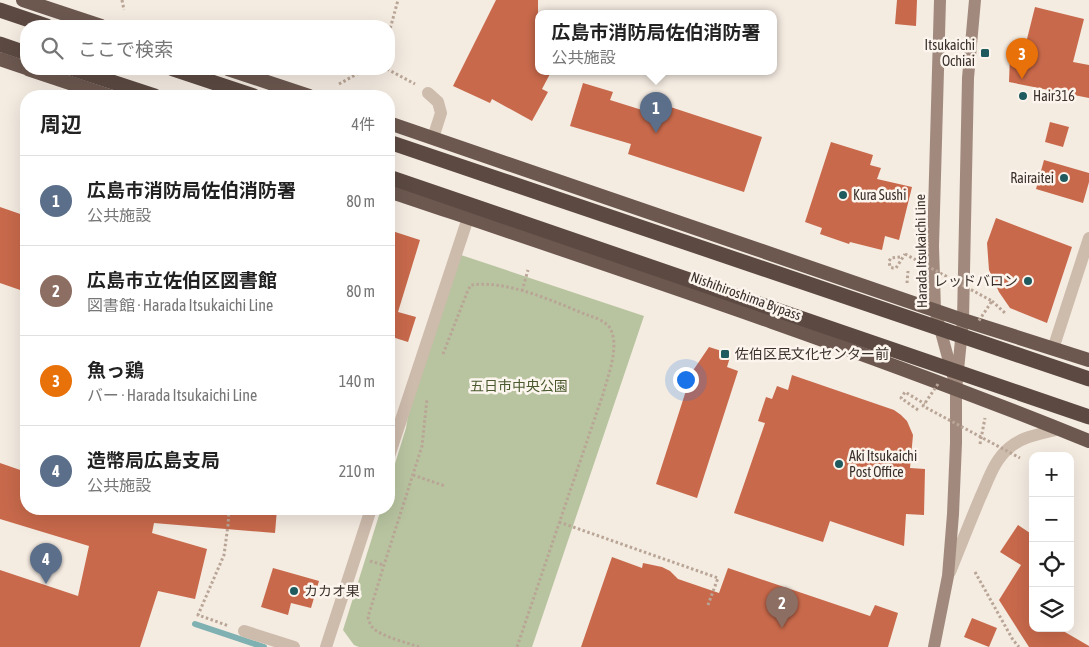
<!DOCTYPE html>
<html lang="ja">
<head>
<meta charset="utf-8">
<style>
	body { margin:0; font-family:"Asap Condensed","Noto Sans JP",sans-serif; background:#f6f6f6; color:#222 }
	.controls { position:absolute; right:15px; bottom:15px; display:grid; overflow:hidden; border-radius:10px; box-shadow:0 5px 20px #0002 }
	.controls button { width:45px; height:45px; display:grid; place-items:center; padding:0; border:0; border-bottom:1px solid #e0e0e0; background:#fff; color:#222; font:25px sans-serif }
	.you { position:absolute; left:685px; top:379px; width:18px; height:18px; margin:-12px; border:4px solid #fff; border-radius:50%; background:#1a73e8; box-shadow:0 0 0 8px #1a73e833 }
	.badge { display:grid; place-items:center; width:32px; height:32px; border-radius:50%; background:#1f5a5e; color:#fff; font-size:16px; font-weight:700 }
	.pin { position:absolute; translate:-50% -41px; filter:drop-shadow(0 1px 2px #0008) }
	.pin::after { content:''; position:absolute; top:26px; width:18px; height:15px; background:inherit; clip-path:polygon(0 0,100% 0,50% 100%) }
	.popup { position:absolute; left:535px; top:10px; width:242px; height:65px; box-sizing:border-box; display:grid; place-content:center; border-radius:10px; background:#fff; filter:drop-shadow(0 1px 4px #0005); font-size:16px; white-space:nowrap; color:#767676 }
	.popup b { font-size:19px; color:#222 }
	.popup::after { content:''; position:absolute; left:50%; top:100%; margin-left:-10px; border:10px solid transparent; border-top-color:#fff }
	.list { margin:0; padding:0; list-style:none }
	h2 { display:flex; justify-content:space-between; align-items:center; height:65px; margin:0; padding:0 20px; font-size:21px }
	h2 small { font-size:16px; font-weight:400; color:#767676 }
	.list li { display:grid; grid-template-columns:32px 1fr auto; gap:15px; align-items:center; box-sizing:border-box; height:90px; padding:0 20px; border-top:1px solid #e0e0e0 }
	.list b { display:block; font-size:19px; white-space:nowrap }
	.list p { margin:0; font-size:16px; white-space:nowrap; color:#767676 }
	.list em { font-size:16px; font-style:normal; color:#767676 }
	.icon { flex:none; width:28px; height:28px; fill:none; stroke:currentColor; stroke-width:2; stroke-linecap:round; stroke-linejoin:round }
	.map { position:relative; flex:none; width:1089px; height:647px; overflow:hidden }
	.search { position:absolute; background:#fff; box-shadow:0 5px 20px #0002; left:20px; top:20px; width:375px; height:55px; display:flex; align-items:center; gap:12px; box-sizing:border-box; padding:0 18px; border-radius:20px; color:#767676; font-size:19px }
	.panel { position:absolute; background:#fff; box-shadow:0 5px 20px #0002; left:20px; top:90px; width:375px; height:425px; border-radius:20px }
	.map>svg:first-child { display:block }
	.green { fill:#b8c4a0 }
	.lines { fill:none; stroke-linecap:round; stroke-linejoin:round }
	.stream { stroke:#7fb0b2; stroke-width:6 }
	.building { fill:#c8694b }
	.path { stroke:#b9a596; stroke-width:3; stroke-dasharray:2.5 2.5; stroke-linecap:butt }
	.minor { stroke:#cdbbac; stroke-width:12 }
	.tertiary { stroke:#cdbbac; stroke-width:12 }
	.secondary { stroke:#a18a7d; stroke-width:12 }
	.trunk { stroke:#6c584f; stroke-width:14 }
	.motorway { stroke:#5c4a42; stroke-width:15 }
	.path-bridge { stroke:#b9a596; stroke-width:3; stroke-dasharray:2.5 2.5; stroke-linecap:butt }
	.motorway-bridge { stroke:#5c4a42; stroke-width:15 }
	.poi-dot { fill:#1f5a5e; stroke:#fbf5ee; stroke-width:2 }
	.labels { text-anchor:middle; stroke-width:5; stroke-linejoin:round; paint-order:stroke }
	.poi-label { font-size:14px; fill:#3b302b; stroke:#fbf5ee; text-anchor:start }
	.street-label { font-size:14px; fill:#3b302b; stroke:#fbf5ee }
	.park-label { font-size:14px; fill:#4a5a2e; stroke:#fbf5ee }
</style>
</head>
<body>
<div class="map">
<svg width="1089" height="647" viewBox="0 0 1089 647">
	<rect width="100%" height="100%" fill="#f4ebe1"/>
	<path class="green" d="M 461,255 L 644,316 L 532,647 L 359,647 L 354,645 L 343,630 L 381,509 L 389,509 L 389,483 L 406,428 L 409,409 Z"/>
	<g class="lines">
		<path class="stream" d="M 195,624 L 264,647"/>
	</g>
	<path class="building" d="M 496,0 L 538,0 L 538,72 L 551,72 L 542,89 L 548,92 L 532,121 L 492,99 L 490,103 L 453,86 Z
		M 897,0 L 917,0 L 916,26 L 895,24 Z
		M 1035,7 L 1084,19 L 1073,62 L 1089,65 L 1089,98 L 1009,82 L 1010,55 L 1023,55 Z
		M 583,83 L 613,92 L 610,100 L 642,110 L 646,99 L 762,137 L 744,192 L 628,154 L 631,144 L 570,126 Z
		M 1050,122 L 1069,127 L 1063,147 L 1045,142 Z
		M 831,142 L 873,155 L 870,165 L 881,168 L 877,179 L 912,187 L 899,240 L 885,236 L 882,250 L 850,242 L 849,244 L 820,234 L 822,228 L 805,222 Z
		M 1044,160 L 1089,173 L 1089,182 L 1083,203 L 1036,189 Z
		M 0,207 L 26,216 L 26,292 L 0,283 Z
		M 996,218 L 1072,247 L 1047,323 L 1010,308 L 999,292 L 989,270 L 987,243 Z
		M 389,230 L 420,240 L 398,312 L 416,317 L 408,342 L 389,336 Z
		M 709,347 L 731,354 L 727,367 L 738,371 L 697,498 L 656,484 L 692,372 Z
		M 792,375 L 894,410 L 901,415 L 907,421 L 913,435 L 910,468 L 925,469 L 924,515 L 906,514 L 904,546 L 830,521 L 823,542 L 734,513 L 765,423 L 758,421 L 766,397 L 772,399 L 777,386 L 788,390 Z
		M 0,463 L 26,472 L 26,509 L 277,509 L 275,533 L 154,523 L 152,533 L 207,549 L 195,599 L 158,591 L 140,647 L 0,647 L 0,570 L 78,596 L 89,546 L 0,519 Z
		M 1018,525 L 1033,535 L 1033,628 L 1058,628 L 1089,646 L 1089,647 L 1029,647 L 999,600 L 1021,565 L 1000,552 Z
		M 612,557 L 642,568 L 643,563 L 662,567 L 670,571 L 678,579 L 719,593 L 728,568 L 870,616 L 875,605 L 898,613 L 888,647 L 581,647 Z
		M 273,568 L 319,581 L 311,608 L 291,603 L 288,615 L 261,607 Z
		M 972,618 L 997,628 L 989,647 L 964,637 Z"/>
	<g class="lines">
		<path class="path" d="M 122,0 L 124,10
			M 389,33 L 398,0
			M 387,69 L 415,84
			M 339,84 L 366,69
			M 900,257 L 891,258 L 889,261 L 890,267 L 893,268 L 896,268 L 905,254
			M 907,283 L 908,271
			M 522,291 L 528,270
			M 992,301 L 1006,314
			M 443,354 L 468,290 L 471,285 C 510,280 554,302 590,316 C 597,318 606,322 610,328 C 620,346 608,376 603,394 L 517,647
			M 918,410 L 901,398 L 905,392 L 925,404
			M 980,444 L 985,418
			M 413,475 L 445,486
			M 229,509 L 228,525 L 224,555 L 198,615 L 229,626
			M 559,522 L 718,578 L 708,605
			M 370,561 L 384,565
			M 975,572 L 1013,640 L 1019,647
			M 419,647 C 408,643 380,636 373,628 C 370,625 369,621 368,617 L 384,565 L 422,446 L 427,399"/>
		<path class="minor" d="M 428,93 L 438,102 L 441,113 L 433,138
			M 1053,349 L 1089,238
			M 950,572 C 960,547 970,522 980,498 C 988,481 994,460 1009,448 C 1022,436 1042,434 1059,429
			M 244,631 L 294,647"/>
		<path class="tertiary" d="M 389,456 L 468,218
			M 326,647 L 371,509"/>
		<path class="secondary" d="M 940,0 L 933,246 L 935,310 L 953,376
			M 934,647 L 948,576 L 953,514 L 956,443 L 956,390 L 963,320 L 968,78 L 975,0"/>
		<path class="trunk" d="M 23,0 L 101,26
			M 0,59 L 26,68
			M 28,69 L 109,96
			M 228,69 L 309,96
			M 389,123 L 963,320 L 1089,360
			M 389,191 C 623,270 859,348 1089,441"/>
		<path class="motorway" d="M 0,10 L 47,26
			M 0,44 L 26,53
			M 73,69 L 155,96
			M 173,69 L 254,96"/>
		<path class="path-bridge" d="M 905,254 L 992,301 L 978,322
			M 938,384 L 923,406 L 1020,458"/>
		<path class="motorway-bridge" d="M 389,142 L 1089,379
			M 389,177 L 1089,417"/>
	</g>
	<g class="poi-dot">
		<rect x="980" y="48" width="10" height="10" rx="2.5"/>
		<circle cx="1023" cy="96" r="5"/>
		<circle cx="1064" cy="178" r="5"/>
		<circle cx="843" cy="195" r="5"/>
		<circle cx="1028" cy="281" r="5"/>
		<rect x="720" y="349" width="10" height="10" rx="2.5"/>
		<circle cx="839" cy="464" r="5"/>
		<circle cx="294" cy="591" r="5"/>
	</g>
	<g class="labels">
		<g class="poi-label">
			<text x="975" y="50" text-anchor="end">Itsukaichi<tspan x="975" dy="16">Ochiai</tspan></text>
			<text x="1033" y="101">Hair316</text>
			<text x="1054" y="183" text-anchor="end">Rairaitei</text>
			<text x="853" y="200">Kura Sushi</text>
			<text x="1018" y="286" text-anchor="end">レッドバロン</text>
			<text x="735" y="359">佐伯区民文化センター前</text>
			<text x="849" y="461">Aki Itsukaichi<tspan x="849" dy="16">Post Office</tspan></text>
			<text x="304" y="596">カカオ果</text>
		</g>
		<g class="street-label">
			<text transform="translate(921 251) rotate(-91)" y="5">Harada Itsukaichi Line</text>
			<text transform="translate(746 296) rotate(20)" y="5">Nishihiroshima Bypass</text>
		</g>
		<g class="park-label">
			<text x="519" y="391">五日市中央公園</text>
		</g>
	</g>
</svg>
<div class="controls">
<button>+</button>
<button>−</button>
<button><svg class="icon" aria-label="locate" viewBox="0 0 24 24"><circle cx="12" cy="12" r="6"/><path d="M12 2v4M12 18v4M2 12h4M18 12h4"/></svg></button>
<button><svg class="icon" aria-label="layers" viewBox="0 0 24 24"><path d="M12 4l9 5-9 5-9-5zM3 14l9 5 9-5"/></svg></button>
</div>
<div class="you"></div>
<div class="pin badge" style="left:656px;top:133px;background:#5c6f8a">1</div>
<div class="popup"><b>広島市消防局佐伯消防署</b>公共施設</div>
<div class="pin badge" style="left:782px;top:628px;background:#8d6e63">2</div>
<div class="pin badge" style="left:1022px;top:79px;background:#e8710a">3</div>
<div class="pin badge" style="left:46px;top:584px;background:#5c6f8a">4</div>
<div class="search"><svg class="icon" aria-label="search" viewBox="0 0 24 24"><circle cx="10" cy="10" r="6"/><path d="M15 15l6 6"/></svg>ここで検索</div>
<section class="panel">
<h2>周辺<small>4件</small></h2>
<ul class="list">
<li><span class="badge" style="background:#5c6f8a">1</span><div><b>広島市消防局佐伯消防署</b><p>公共施設</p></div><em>80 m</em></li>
<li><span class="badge" style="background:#8d6e63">2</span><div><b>広島市立佐伯区図書館</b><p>図書館 · Harada Itsukaichi Line</p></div><em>80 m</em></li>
<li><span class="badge" style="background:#e8710a">3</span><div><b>魚っ鶏</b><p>バー · Harada Itsukaichi Line</p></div><em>140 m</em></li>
<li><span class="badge" style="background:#5c6f8a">4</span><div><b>造幣局広島支局</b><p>公共施設</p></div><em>210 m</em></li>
</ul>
</section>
</div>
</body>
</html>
